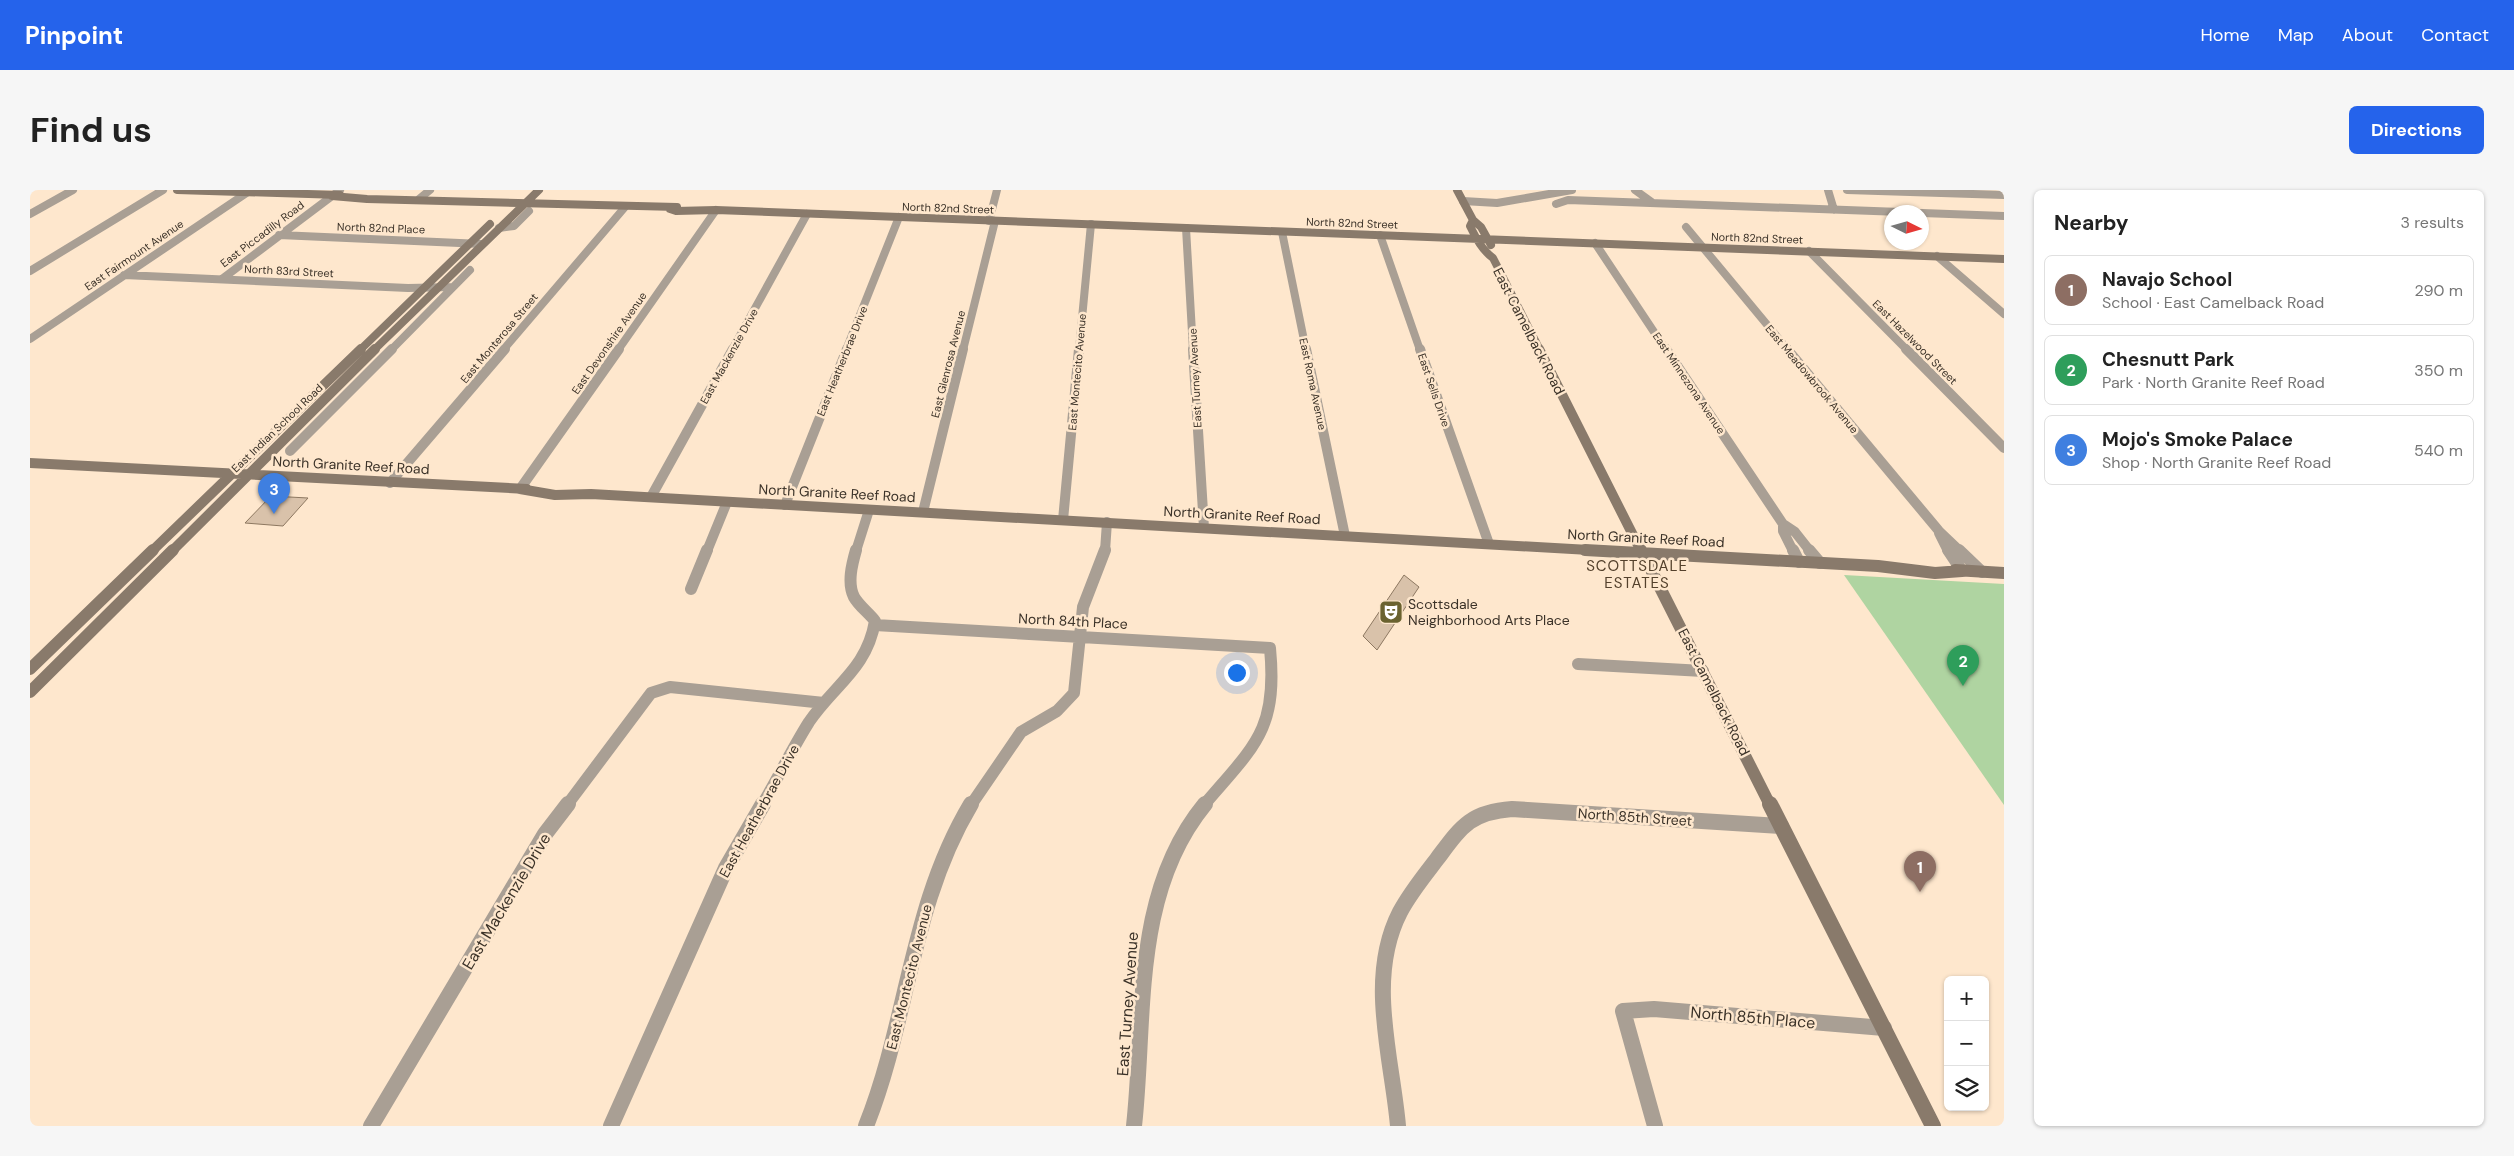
<!DOCTYPE html>
<html lang="en">
<head>
<meta charset="utf-8">
<style>
	body { margin:0; font-family:"DM Sans",sans-serif; background:#f6f6f6; color:#222 }
	.controls { position:absolute; right:15px; bottom:15px; display:grid; overflow:hidden; border-radius:8px; box-shadow:0 1px 4px #0004 }
	.controls button { width:45px; height:45px; display:grid; place-items:center; padding:0; border:0; border-bottom:1px solid #e0e0e0; background:#fff; color:#222; font:25px sans-serif }
	.compass { position:absolute; left:1854px; top:15px; width:45px; height:45px; border-radius:50%; background:#fff; box-shadow:0 1px 4px #0004; rotate:95deg }
	.you { position:absolute; left:1206px; top:482px; width:18px; height:18px; margin:-12px; border:4px solid #fff; border-radius:50%; background:#1a73e8; box-shadow:0 0 0 8px #1a73e833 }
	.badge { display:grid; place-items:center; width:32px; height:32px; border-radius:50%; background:#2563eb; color:#fff; font-size:16px; font-weight:700 }
	.pin { position:absolute; translate:-50% -41px; filter:drop-shadow(0 1px 2px #0008) }
	.pin::after { content:''; position:absolute; top:26px; width:18px; height:15px; background:inherit; clip-path:polygon(0 0,100% 0,50% 100%) }
	.list { margin:0; padding:0; list-style:none }
	h2 { display:flex; justify-content:space-between; align-items:center; height:65px; margin:0; padding:0 20px; font-size:21px }
	h2 small { font-size:16px; font-weight:400; color:#767676 }
	.list li { display:grid; grid-template-columns:32px 1fr auto; gap:15px; align-items:center; box-sizing:border-box; height:70px; margin:0 10px 10px; padding:0 10px; border:1px solid #e0e0e0; border-radius:8px }
	.list b { display:block; font-size:19px; white-space:nowrap }
	.list p { margin:0; font-size:16px; white-space:nowrap; color:#767676 }
	.list em { font-size:16px; font-style:normal; color:#767676 }
	.icon { flex:none; width:28px; height:28px; fill:none; stroke:currentColor; stroke-width:2; stroke-linecap:round; stroke-linejoin:round }
	.map { position:relative; flex:none; width:1974px; height:936px; overflow:hidden; border-radius:8px }
	header { display:flex; align-items:center; gap:30px; box-sizing:border-box; height:70px; padding:0 25px; background:#2563eb; color:#fff }
	header strong { font-size:24px }
	nav { display:flex; gap:28px; margin-inline-start:auto; font-size:18px }
	.intro { display:flex; align-items:center; justify-content:space-between; box-sizing:border-box; height:120px; padding:0 30px }
	h1 { margin:0; font-size:35px }
	.button { padding:12px 22px; border-radius:8px; background:#2563eb; color:#fff; font-size:18px; font-weight:700 }
	main { display:flex; gap:30px; padding:0 30px }
	aside { flex:1; background:#fff; border-radius:8px; box-shadow:0 1px 4px #0004 }
	.map>svg:first-child { display:block }
	.green { fill:#afd4a1 }
	.building { fill:#d9c2aa; stroke:#8d7861 }
	.lines { fill:none; stroke-linecap:round; stroke-linejoin:round }
	.street-far3 { stroke:#a99f94; stroke-width:8 }
	.street-far2 { stroke:#a99f94; stroke-width:10 }
	.street-far1 { stroke:#a99f94; stroke-width:12 }
	.street { stroke:#a99f94; stroke-width:16 }
	.secondary-far3 { stroke:#897a6b; stroke-width:8 }
	.secondary-far2 { stroke:#897a6b; stroke-width:10 }
	.secondary-far1 { stroke:#897a6b; stroke-width:12 }
	.secondary { stroke:#897a6b; stroke-width:16 }
	.labels { text-anchor:middle; stroke-width:5; stroke-linejoin:round; paint-order:stroke }
	.far-street-label { font-size:11px; fill:#3b3228; stroke:#fee7cd }
	.street-label { font-size:14px; fill:#3b3228; stroke:#fee7cd }
	.poi-label { font-size:14px; fill:#3b3228; stroke:#fee7cd; text-anchor:start }
	.neighbourhood-label { font-size:15px; letter-spacing:1px; fill:#54412c; stroke:#fee7cd }
	.near-street-label { font-size:16px; fill:#3b3228; stroke:#fee7cd }
</style>
</head>
<body>
<header>
<strong>Pinpoint</strong>
<nav><a>Home</a><a>Map</a><a>About</a><a>Contact</a></nav>
</header>
<div class="intro"><h1>Find us</h1><a class="button">Directions</a></div>
<main>
<div class="map">
<svg width="1974" height="936" viewBox="0 0 1974 936">
	<rect width="100%" height="100%" fill="#fee7cd"/>
	<path class="green" d="M 1814,385 L 1974,394 L 1974,615 Z"/>
	<path class="building" d="M 241,306 L 278,308 L 253,336 L 215,333 Z
		M 1374,385 L 1389,397 L 1347,460 L 1333,446 Z"/>
	<g class="lines">
		<path class="street-far3" d="M 1605,0 L 1623,13
			M 1798,0 L 1804,20
			M 1817,0 L 1974,5
			M 389,9 L 400,0
			M 1433,11 L 1467,13 L 1542,0
			M 1526,14 L 1538,10 L 1871,22
			M 1892,23 L 1974,26
			M 0,24 L 43,0
			M 959,31 L 967,0
			M 1656,37 L 1758,160
			M 469,38 L 484,36 L 499,21
			M 1156,38 L 1163,160
			M 1252,42 L 1276,160
			M 249,45 L 452,54
			M 1350,45 L 1390,160
			M 1565,53 L 1636,160
			M 1779,61 L 1877,160
			M 1907,66 L 1974,124
			M 0,81 L 133,0
			M 94,85 L 378,98 L 423,97
			M 192,89 L 310,0
			M 0,149 L 221,0
			M 361,160 L 440,80
			M 473,160 L 595,17
			M 588,160 L 686,20
			M 702,160 L 777,24
			M 816,160 L 869,27
			M 933,160 L 965,31
			M 1049,160 L 1061,34"/>
		<path class="street-far2" d="M 1163,159 L 1174,338
			M 1276,159 L 1315,346
			M 1390,159 L 1459,354
			M 1636,159 L 1753,334 L 1765,342 L 1780,361
			M 1757,159 L 1909,341 L 1930,361
			M 1876,159 L 1974,258
			M 260,261 L 362,159
			M 360,293 L 475,159
			M 490,299 L 589,159
			M 621,307 L 703,159
			M 755,315 L 817,159
			M 893,322 L 933,159
			M 1033,330 L 1049,159
			M 1753,334 L 1753,341 L 1763,361
			M 1909,343 L 1918,361
			M 677,361 L 697,312
			M 826,361 L 839,320
			M 1075,361 L 1077,332"/>
		<path class="street-far1" d="M 1763,360 L 1769,372
			M 1779,360 L 1790,373
			M 1918,360 L 1932,381
			M 1929,360 L 1952,382
			M 661,399 L 677,360
			M 845,435 L 1240,458 C 1248,541 1224,556 1174,615
			M 1548,474 L 1673,481
			M 537,615 L 621,503 L 640,497 L 794,513
			M 732,615 C 748,588 762,559 779,532 C 804,495 837,479 845,431 C 839,423 829,416 824,407 C 817,393 822,374 826,360
			M 941,615 L 991,542 L 1027,521 L 1044,503 L 1053,417 L 1075,360"/>
		<path class="street" d="M 341,936 L 515,644 L 538,614
			M 581,936 L 696,678 L 733,614
			M 836,936 C 879,828 880,716 941,614
			M 1104,936 C 1116,828 1101,704 1175,614
			M 1368,936 C 1362,867 1336,788 1370,722 C 1380,703 1394,686 1407,669 C 1431,637 1440,622 1482,619 L 1751,636
			M 1625,936 L 1593,821 L 1624,819 L 1854,838"/>
		<path class="secondary-far3" d="M 147,0 L 310,5
			M 1427,0 L 1443,30 L 1451,37 L 1461,55
			M 302,6 L 337,9 L 647,17
			M 640,19 L 646,21 L 686,20 L 1974,69
			M 1443,30 L 1440,36 C 1446,48 1452,60 1463,68 L 1510,160
			M 330,160 L 460,34
			M 344,160 L 509,0"/>
		<path class="secondary-far2" d="M 1509,159 L 1611,361
			M 0,273 L 497,299
			M 490,299 L 525,305 L 561,304 L 1577,361
			M 122,361 L 331,159
			M 142,361 L 345,159"/>
		<path class="secondary-far1" d="M 1555,360 L 1848,376 L 1905,383 L 1932,381
			M 1611,360 L 1740,615
			M 1925,380 L 1974,383
			M 0,479 L 123,360
			M 0,502 L 143,360"/>
		<path class="secondary" d="M 1740,614 L 1903,936"/>
	</g>
	<defs>
		<g id="theatre-square" transform="scale(1.25)"><rect x="-9" y="-9" width="18" height="18" rx="4" fill="#6a622f" stroke="#fee7cd"/><path d="M-5-5.5Q0-4 5-5.5V0Q5 5 0 6Q-5 5-5 0ZM-3.3-2.5H-1v1.5H-3.3ZM1-2.5H3.3v1.5H1ZM-2.8 1Q0 5.5 2.8 1Z" fill="#fff"/></g>
	</defs>
	<g fill-rule="evenodd">
		<use href="#theatre-square" x="1361" y="422"/>
	</g>
	<g class="labels">
		<g class="far-street-label">
			<text transform="translate(918 18) rotate(2)" y="4">North 82nd Street</text>
			<text transform="translate(1322 33) rotate(2)" y="4">North 82nd Street</text>
			<text transform="translate(351 38) rotate(2)" y="4">North 82nd Place</text>
			<text transform="translate(232 44) rotate(-37)" y="4">East Piccadilly Road</text>
			<text transform="translate(1727 48) rotate(2)" y="4">North 82nd Street</text>
			<text transform="translate(104 65) rotate(-34)" y="4">East Fairmount Avenue</text>
			<text transform="translate(259 81) rotate(3)" y="4">North 83rd Street</text>
			<text transform="translate(469 148) rotate(-50)" y="4">East Monterosa Street</text>
			<text transform="translate(1885 152) rotate(45)" y="4">East Hazelwood Street</text>
			<text transform="translate(579 153) rotate(-55)" y="4">East Devonshire Avenue</text>
			<text transform="translate(699 166) rotate(-61)" y="4">East Mackenzie Drive</text>
			<text transform="translate(812 171) rotate(-68)" y="4">East Heatherbrae Drive</text>
			<text transform="translate(918 174) rotate(-76)" y="4">East Glenrosa Avenue</text>
			<text transform="translate(1047 182) rotate(-85)" y="4">East Montecito Avenue</text>
			<text transform="translate(1165 188) rotate(-93)" y="4">East Turney Avenue</text>
			<text transform="translate(1782 189) rotate(50)" y="4">East Meadowbrook Avenue</text>
			<text transform="translate(1659 193) rotate(56)" y="4">East Minnezona Avenue</text>
			<text transform="translate(1283 194) rotate(78)" y="4">East Roma Avenue</text>
			<text transform="translate(1404 200) rotate(71)" y="4">East Sells Drive</text>
			<text transform="translate(247 238) rotate(-44)" y="4">East Indian School Road</text>
		</g>
		<g class="street-label">
			<text transform="translate(1499 141) rotate(63)" y="5">East Camelback Road</text>
			<text transform="translate(321 275) rotate(3)" y="5">North Granite Reef Road</text>
			<text transform="translate(807 303) rotate(3)" y="5">North Granite Reef Road</text>
			<text transform="translate(1212 325) rotate(3)" y="5">North Granite Reef Road</text>
			<text transform="translate(1616 348) rotate(3)" y="5">North Granite Reef Road</text>
			<text transform="translate(1043 431) rotate(3)" y="5">North 84th Place</text>
			<text transform="translate(1684 502) rotate(63)" y="5">East Camelback Road</text>
			<text transform="translate(729 621) rotate(-61)" y="5">East Heatherbrae Drive</text>
			<text transform="translate(1605 627) rotate(4)" y="5">North 85th Street</text>
			<text transform="translate(879 787) rotate(-76)" y="5">East Montecito Avenue</text>
		</g>
		<g class="poi-label">
			<text x="1378" y="419">Scottsdale<tspan x="1378" dy="16">Neighborhood Arts Place</tspan></text>
		</g>
		<g class="neighbourhood-label">
			<text x="1607" y="381">SCOTTSDALE<tspan x="1607" dy="17">ESTATES</tspan></text>
		</g>
		<g class="near-street-label">
			<text transform="translate(476 711) rotate(-59)" y="6">East Mackenzie Drive</text>
			<text transform="translate(1097 814) rotate(-86)" y="6">East Turney Avenue</text>
			<text transform="translate(1723 827) rotate(5)" y="6">North 85th Place</text>
		</g>
	</g>
</svg>
<div class="controls">
<button>+</button>
<button>−</button>
<button><svg class="icon" aria-label="layers" viewBox="0 0 24 24"><path d="M12 4l9 5-9 5-9-5zM3 14l9 5 9-5"/></svg></button>
</div>
<svg class="compass" viewBox="-18 -18 36 36"><path d="M0-13l5 13h-10z" fill="#e53935"/><path d="M0 13l5-13h-10z" fill="#767676"/></svg>
<div class="you"></div>
<div class="pin badge" style="left:1890px;top:702px;background:#8d6e63">1</div>
<div class="pin badge" style="left:1933px;top:496px;background:#2e9e5b">2</div>
<div class="pin badge" style="left:244px;top:324px;background:#3f7fe0">3</div>
</div>
<aside>
<h2>Nearby<small>3 results</small></h2>
<ul class="list">
<li><span class="badge" style="background:#8d6e63">1</span><div><b>Navajo School</b><p>School · East Camelback Road</p></div><em>290 m</em></li>
<li><span class="badge" style="background:#2e9e5b">2</span><div><b>Chesnutt Park</b><p>Park · North Granite Reef Road</p></div><em>350 m</em></li>
<li><span class="badge" style="background:#3f7fe0">3</span><div><b>Mojo's Smoke Palace</b><p>Shop · North Granite Reef Road</p></div><em>540 m</em></li>
</ul>
</aside>
</main>
</body>
</html>
